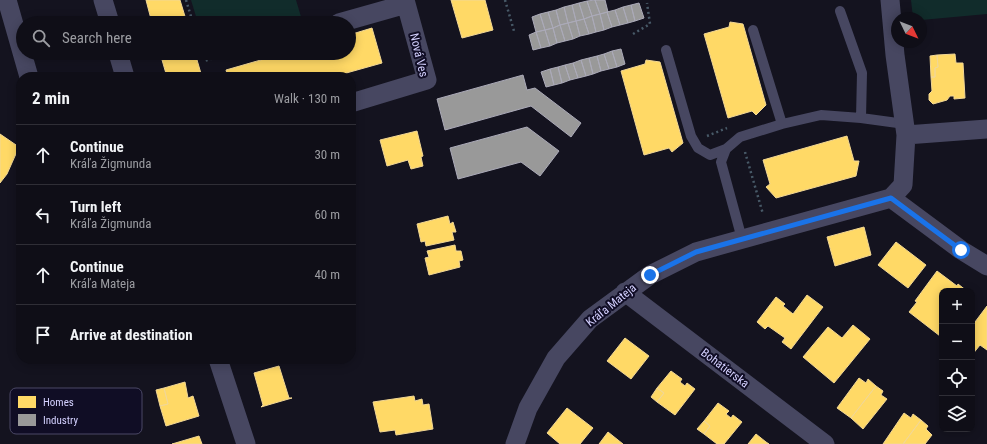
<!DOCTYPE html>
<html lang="en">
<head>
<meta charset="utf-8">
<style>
	body { margin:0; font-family:"Roboto Condensed",sans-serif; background:#1d1c24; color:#f1f3f6 }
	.controls { position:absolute; right:12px; bottom:12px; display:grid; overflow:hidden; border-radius:8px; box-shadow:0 2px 10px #0003 }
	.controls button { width:36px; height:36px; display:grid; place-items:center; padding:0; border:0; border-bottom:1px solid #2f2e36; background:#0f0e17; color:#f1f3f6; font:20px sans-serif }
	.compass { position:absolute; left:891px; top:12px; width:36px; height:36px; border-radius:50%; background:#0f0e17; box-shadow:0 2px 10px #0003; rotate:133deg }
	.stop { position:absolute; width:12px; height:12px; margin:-9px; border:3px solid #1a73e8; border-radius:50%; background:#fff }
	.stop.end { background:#1a73e8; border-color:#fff; box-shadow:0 1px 4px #0008 }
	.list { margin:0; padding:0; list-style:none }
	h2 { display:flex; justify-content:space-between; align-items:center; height:52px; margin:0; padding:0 16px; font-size:17px }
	h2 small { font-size:13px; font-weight:400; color:#9b9ca1 }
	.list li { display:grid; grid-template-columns:26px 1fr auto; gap:12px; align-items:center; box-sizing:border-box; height:60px; padding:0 16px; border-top:1px solid #2f2e36 }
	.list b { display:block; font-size:15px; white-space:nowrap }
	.list p { margin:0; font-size:13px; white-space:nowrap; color:#9b9ca1 }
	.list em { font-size:13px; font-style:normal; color:#9b9ca1 }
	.icon { flex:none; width:22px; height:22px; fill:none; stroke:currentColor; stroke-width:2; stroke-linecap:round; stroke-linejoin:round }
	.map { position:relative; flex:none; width:987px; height:444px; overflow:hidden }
	.search { position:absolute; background:#0f0e17; box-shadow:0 2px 10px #0003; left:16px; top:16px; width:340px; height:44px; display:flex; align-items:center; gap:10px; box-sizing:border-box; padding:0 14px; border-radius:22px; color:#9b9ca1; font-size:15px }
	.panel { position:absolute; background:#0f0e17; box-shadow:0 2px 10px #0003; left:16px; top:72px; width:340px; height:292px; border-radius:16px }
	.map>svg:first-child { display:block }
	.green { fill:#112c2b }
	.homes { fill:#ffd966; stroke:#f2d794 }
	.industry { fill:#999; stroke:#abaab8 }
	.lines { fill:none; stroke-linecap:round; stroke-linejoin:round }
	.path { stroke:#485a68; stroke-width:2.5; stroke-dasharray:2 3; stroke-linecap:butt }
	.service { stroke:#474761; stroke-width:10 }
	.minor { stroke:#474761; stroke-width:19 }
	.route { stroke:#1a73e8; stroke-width:5 }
	.labels { text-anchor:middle; stroke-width:4; stroke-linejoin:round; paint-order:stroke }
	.street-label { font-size:12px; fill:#d4d1ff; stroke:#100d25 }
	.key { fill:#100d25; stroke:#4b4866; stroke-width:1 }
	.key-label { font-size:11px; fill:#d4d1ff }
</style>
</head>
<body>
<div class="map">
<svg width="987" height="444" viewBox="0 0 987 444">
	<rect width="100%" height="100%" fill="#14131f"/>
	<path class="green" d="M 191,0 L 296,0 L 302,20 L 293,23 L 198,23 Z
		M 911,0 L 987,0 L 987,14 L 921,20 L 921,18 L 913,18 Z"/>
	<path class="homes" d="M 146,0 L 180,0 L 187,23 L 152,23 Z
		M 451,0 L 485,0 L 493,30 L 462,38 Z
		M 730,22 L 743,24 L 766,105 L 756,115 L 752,111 L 728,118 L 704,34 L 729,27 Z
		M 372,28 L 382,63 L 332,77 L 228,77 L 226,70 L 285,53 L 349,53 L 349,35 Z
		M 160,53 L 195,53 L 202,77 L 167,77 Z
		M 955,54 L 956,63 L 963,63 L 965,98 L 954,99 L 954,96 L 950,96 L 947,100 L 933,104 L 929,100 L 929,94 L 932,91 L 931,77 L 935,77 L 935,68 L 938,67 L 937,55 Z
		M 937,55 L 938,67 L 935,68 L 935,77 L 931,77 L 930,56 Z
		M 646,60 L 660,62 L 683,143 L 672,152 L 669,148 L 644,155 L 621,71 L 645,64 Z
		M 417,131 L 423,156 L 421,157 L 423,166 L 411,169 L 408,160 L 387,166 L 380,140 Z
		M 0,134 L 19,147 L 7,174 L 0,183 Z
		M 847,136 L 854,161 L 859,161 L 856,176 L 776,198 L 766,187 L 770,184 L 763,160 Z
		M 448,216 L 450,224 L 453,222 L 456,232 L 452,232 L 454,240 L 426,246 L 425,241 L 421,242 L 417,224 Z
		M 864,227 L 871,255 L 835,266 L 827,237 Z
		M 896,242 L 926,265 L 908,288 L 878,265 Z
		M 455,245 L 456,251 L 461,251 L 463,260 L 459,261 L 460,267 L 429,275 L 425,258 L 429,257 L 427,251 Z
		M 937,271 L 957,286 L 958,284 L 967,291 L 942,291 L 942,333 L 940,336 L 909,312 L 917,302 L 915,301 Z
		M 807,295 L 823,307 L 791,349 L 782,342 L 785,338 L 768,326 L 765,329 L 757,322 L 776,297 L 785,304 L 783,306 L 793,314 Z
		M 987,306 L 987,350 L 980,345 L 972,355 L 972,326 Z
		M 853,325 L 870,339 L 834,383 L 803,357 L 828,327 L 842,338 Z
		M 625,338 L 649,356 L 631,379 L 607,361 Z
		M 279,366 L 289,398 L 292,398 L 261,407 L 263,405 L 254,373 Z
		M 671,371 L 682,379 L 680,382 L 685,386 L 687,383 L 695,389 L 675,415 L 657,402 L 664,393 L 657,388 Z
		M 859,378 L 866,383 L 868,379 L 876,386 L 851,418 L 837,408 Z
		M 185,382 L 188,398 L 193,396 L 199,416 L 166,426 L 160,406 L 168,404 L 164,388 Z
		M 876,386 L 883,391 L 881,395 L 887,399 L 863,429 L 851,418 Z
		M 164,388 L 168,404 L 160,406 L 156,390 Z
		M 657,388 L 664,393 L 657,402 L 651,397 Z
		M 414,396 L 415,401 L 422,399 L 423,405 L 429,404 L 433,429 L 396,435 L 395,430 L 380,432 L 373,402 Z
		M 718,403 L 729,411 L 726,414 L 731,418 L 733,415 L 742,422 L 724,444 L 717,444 L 704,434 L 710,426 L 704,421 Z
		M 567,408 L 593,428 L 580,444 L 560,444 L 547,433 Z
		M 904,413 L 911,418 L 913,414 L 921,420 L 903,444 L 883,444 Z
		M 921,420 L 928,426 L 926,429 L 932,435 L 925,444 L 903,444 Z
		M 704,421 L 710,426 L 704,434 L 697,429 Z
		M 608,432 L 623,444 L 599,444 Z
		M 756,434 L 766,442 L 769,444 L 748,444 Z
		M 199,436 L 202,444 L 172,444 Z"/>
	<path class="industry" d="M 595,0 L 600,14 L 592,16 L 587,1 Z
		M 595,0 L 605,0 L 608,12 L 600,14 Z
		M 587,1 L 592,16 L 584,19 L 579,3 Z
		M 579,3 L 584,19 L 576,21 L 572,5 Z
		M 639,3 L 644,18 L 635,21 L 631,5 Z
		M 572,5 L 576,21 L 568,23 L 564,7 Z
		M 631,5 L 635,21 L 628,23 L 623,7 Z
		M 564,7 L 568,23 L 560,25 L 556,10 Z
		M 623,7 L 628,23 L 620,25 L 615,10 Z
		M 556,10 L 560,25 L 553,28 L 548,12 Z
		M 615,10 L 620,25 L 612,27 L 607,12 Z
		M 548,12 L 553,28 L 545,30 L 540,14 Z
		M 607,12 L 612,27 L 604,30 L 600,14 Z
		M 540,14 L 545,30 L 536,32 L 532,17 Z
		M 600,14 L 604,30 L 596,32 L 592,16 Z
		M 592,16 L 596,32 L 589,34 L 584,19 Z
		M 584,19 L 589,34 L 580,36 L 576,21 Z
		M 576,21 L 580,36 L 573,39 L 568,23 Z
		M 568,23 L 573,39 L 565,41 L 560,25 Z
		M 560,25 L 565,41 L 557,43 L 553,28 Z
		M 553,28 L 557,43 L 550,46 L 545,30 Z
		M 545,30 L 550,46 L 541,48 L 536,32 Z
		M 536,32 L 541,48 L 533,50 L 529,35 Z
		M 621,49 L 625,64 L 617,67 L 612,51 Z
		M 612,51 L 617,67 L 609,69 L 604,54 Z
		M 604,54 L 609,69 L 601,71 L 597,56 Z
		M 597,56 L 601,71 L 593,74 L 589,58 Z
		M 589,58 L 593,74 L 586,76 L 581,60 Z
		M 581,60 L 586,76 L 578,78 L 573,63 Z
		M 573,63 L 578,78 L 570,80 L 565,65 Z
		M 565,65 L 570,80 L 562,83 L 558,67 Z
		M 558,67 L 562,83 L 554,85 L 550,69 Z
		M 550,69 L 554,85 L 546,87 L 541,72 Z
		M 523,75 L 527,90 L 535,88 L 581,123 L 571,137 L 531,106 L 445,130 L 437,99 Z
		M 527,127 L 559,151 L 540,176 L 521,162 L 458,179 L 450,148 Z"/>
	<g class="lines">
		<path class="path" d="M 186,0 L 193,23
			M 505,0 L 514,31
			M 633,34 L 650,24 L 647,3
			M 202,53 L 204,61 L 231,53
			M 707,136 L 727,128
			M 745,152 L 763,214"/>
		<path class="service" d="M 840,11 L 862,73 L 861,118 L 905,124
			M 753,30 L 782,124 L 821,115 L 861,118
			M 666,50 L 691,136 L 698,148 L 710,155 L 726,149
			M 742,239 L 721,162 L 726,149 L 740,137 L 782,124"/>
		<path class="minor" d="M 7,0 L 29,77
			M 103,0 L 110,23
			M 890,0 L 895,55 L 906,135 L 903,185 L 891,198
			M 339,23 L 406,4
			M 118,53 L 125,77
			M 351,103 L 427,80 L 405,0
			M 906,135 L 987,129
			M 891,198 L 961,250 L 987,266
			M 625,292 L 825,444
			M 218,359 L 246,444
			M 515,444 L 528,408 L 556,358 L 590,319 L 650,275 L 696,252 L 891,198"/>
	</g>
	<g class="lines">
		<path class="route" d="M 650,275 L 696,252 L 891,198 L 961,250"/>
	</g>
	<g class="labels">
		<g class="street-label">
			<text transform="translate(419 55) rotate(77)" y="4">Nová Ves</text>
			<text transform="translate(611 305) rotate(-39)" y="4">Kráľa Mateja</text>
			<text transform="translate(725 368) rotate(37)" y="4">Bohatierska</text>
		</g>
	</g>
	<rect x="10" y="388" width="132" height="46" rx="6" class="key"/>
	<rect x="18" y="396" width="18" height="12" fill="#ffd966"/>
	<rect x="18" y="414" width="18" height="12" fill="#999"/>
	<g class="key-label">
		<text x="43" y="406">Homes</text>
		<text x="43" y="424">Industry</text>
	</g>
</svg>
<div class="controls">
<button>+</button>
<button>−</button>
<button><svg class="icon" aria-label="locate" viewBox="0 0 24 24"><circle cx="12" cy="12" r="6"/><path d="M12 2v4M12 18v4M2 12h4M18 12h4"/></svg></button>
<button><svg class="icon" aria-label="layers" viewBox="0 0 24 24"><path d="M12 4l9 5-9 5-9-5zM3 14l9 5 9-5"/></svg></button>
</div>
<svg class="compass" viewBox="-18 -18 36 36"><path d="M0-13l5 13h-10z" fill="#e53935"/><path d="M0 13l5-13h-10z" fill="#9b9ca1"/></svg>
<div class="stop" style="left:961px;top:250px"></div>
<div class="stop end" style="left:650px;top:275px"></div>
<div class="search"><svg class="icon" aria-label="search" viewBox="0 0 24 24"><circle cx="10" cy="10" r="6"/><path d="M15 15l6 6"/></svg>Search here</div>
<section class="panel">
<h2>2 min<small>Walk · 130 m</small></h2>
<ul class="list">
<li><svg class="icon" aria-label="ahead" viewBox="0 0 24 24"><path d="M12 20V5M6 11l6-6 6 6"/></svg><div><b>Continue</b><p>Kráľa Žigmunda</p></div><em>30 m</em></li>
<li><svg class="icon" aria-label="left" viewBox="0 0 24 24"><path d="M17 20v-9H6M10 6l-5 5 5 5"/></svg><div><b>Turn left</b><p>Kráľa Žigmunda</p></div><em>60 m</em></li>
<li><svg class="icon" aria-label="ahead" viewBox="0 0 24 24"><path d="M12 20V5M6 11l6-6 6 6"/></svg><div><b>Continue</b><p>Kráľa Mateja</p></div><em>40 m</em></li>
<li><svg class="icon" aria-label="arrive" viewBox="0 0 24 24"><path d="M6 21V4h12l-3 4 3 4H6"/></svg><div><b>Arrive at destination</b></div></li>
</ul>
</section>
</div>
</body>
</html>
